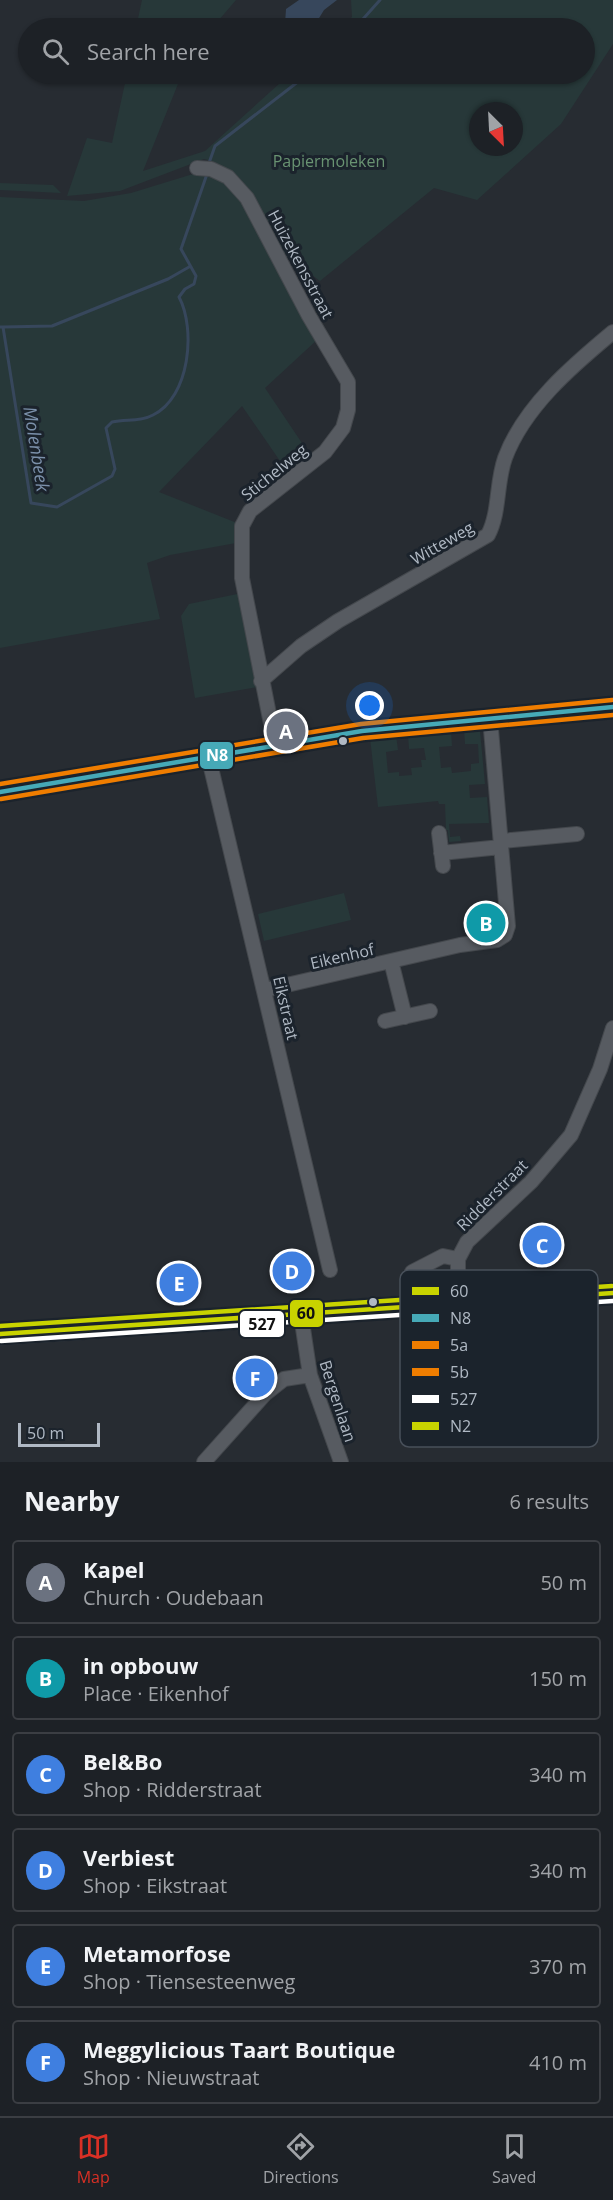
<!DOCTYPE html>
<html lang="en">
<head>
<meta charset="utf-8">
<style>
	body { margin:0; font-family:"Open Sans",sans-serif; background:#2a2e32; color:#f1f3f6 }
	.compass { position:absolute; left:469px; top:102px; width:54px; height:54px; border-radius:50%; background:#1d2126; box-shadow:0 2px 4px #0004; rotate:156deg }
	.scale { position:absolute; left:18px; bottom:15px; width:82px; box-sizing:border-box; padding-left:6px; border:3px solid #b0b9c4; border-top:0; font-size:16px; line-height:21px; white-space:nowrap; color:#b0b9c4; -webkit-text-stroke:4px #1b232c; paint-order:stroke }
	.you { position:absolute; left:370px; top:706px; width:21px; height:21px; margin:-15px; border:4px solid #fff; border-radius:50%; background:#1a73e8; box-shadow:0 0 0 9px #1a73e833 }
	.badge { display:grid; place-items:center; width:39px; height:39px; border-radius:50%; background:#d93025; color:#fff; font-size:20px; font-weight:700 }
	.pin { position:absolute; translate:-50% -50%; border:3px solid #fff; box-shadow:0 2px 6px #0006 }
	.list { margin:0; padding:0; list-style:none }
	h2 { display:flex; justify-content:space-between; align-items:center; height:78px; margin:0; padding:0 24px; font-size:26px }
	h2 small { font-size:20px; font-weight:400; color:#a0a3a7 }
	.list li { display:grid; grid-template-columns:39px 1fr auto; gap:18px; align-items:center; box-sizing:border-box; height:84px; margin:0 12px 12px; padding:0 12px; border:2px solid #3b3e43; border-radius:6px }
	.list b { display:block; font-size:22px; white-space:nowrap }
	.list p { margin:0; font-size:20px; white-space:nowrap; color:#a0a3a7 }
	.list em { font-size:20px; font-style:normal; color:#a0a3a7 }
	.icon { flex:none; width:33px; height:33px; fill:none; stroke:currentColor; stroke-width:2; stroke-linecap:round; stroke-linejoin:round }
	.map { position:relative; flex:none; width:613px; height:1462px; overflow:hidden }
	.search { position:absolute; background:#1d2126; box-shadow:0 2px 4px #0004; left:18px; right:18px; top:18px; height:66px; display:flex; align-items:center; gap:15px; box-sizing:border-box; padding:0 21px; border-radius:33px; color:#a0a3a7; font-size:22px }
	.sheet { height:654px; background:#1d2126 }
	nav { display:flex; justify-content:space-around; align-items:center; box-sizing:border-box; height:84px; border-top:2px solid #3b3e43; background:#1d2126; font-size:16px; color:#a0a3a7 }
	nav a { display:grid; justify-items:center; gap:3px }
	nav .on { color:#d93025 }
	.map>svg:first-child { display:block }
	.green { fill:#273839; fill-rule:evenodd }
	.water { fill:#37475c }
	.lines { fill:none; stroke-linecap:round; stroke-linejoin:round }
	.stream { stroke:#37475c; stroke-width:3 }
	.minor-casing { stroke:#44484d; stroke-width:16 }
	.primary-casing { stroke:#44494f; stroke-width:23 }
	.minor { stroke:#575b61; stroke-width:14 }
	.primary { stroke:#595d63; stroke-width:21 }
	.bus-1-casing { stroke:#1b232c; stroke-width:9 }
	.bus-2-casing { stroke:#1b232c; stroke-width:9 }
	.bus-3-casing { stroke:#1b232c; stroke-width:9 }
	.bus-4-casing { stroke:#1b232c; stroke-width:9 }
	.bus-5-casing { stroke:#1b232c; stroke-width:9 }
	.bus-6-casing { stroke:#1b232c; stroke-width:9 }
	.bus-1 { stroke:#c8d300; stroke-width:4.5 }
	.bus-2 { stroke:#46a9b7; stroke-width:4.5 }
	.bus-3 { stroke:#ef7d00; stroke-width:4.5 }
	.bus-4 { stroke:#ef7d00; stroke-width:4.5 }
	.bus-5 { stroke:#fff; stroke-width:4.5 }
	.bus-6 { stroke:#c8d300; stroke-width:4.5 }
	.bus-dot { fill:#b0b9c4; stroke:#1b232c; stroke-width:2 }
	.labels { text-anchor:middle; stroke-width:6; stroke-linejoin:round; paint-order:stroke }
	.park-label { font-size:16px; fill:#699372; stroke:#1b232c }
	.street-label { font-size:16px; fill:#b0b9c4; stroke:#1b232c }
	.water-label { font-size:18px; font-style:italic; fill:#7b90aa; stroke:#1b232c }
	.key { fill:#1b232c; stroke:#48505a; stroke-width:1.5 }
	.key-label { font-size:16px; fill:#b0b9c4 }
	.line-badge { stroke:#1b232c; stroke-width:2 }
	.badge-label { font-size:16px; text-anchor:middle; font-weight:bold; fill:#fff }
	.pale-badge-label { font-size:16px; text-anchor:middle; font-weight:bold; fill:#111 }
</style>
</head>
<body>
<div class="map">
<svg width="613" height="1462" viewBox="0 0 613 1462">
	<rect width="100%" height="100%" fill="#272c32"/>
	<path class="green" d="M 142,0 L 236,0 L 212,28 L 136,28 Z
		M 351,0 L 613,0 L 613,44 L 561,124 L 477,200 L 434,188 L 320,281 C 307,271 291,261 279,249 C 252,219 251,169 204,159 L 120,191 L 67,196 L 87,138 L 112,143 L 127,74 L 182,74 L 143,171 L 205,151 L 290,74 L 584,74 L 584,28 L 340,28 L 352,17 ZM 478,111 L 514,111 L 514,147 L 478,147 Z
		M 193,174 L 214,174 L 243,198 L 318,339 L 265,388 L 312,458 L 289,474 L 242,406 L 159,492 L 237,523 L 236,543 L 170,555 L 147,563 L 160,619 L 0,648 L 0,197 L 84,201 L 131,193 Z
		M 0,183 L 53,185 L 61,193 L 0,190 Z
		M 242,593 L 258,687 L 195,698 L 181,616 L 189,604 Z
		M 464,729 L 476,728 L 480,731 L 485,784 L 469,785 L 470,798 L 487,797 L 489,823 L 449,824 L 450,837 L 460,836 L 461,841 L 449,842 L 448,830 L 446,830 L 445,804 L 439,804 L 438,801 L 378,807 L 370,738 L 396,735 L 398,750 L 386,752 L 388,773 L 399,772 L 399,776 L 412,775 L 411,768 L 422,767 L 421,760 L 426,760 L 424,748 L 409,749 L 408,734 L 451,730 L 452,746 L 439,747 L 441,768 L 451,767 L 452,773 L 471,771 L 471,764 L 479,763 L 478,744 L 465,744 Z
		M 344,893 L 351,920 L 264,941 L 258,914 Z"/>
	<path class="water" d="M 299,0 L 337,0 L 324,10 L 313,28 L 290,28 L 285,24 L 286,9 Z"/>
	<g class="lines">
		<path class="stream" d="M 355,28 L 380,0
			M 209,163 L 215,146 L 308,74
			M 0,327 L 3,327 L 31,503 L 57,507 L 112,476 L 115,469 L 106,428 L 112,422 C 127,419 140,422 153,415 C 190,397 196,329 179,297 L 185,289 L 194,284 L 196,276 L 181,249 L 207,174
			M 3,327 L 52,326 L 168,279 L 189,267"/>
		<g class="minor-casing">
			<path id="minor" d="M 197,168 L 211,169 L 228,177 L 247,198 L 309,316 L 348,382 L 348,410 L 343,428 L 325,452 L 250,511 L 242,526 L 242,578 L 275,744
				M 261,681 L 301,646 L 338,621 L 488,535 C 500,512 496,483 505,458 C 524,407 572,366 613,332
				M 208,755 L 330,1270
				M 0,792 L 362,731 L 613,707
				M 439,833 L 443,866
				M 501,841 L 577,834
				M 441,853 L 501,847
				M 391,961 L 405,1017
				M 265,990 L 460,945 L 497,940 L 505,935 L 508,926 L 490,718
				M 385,1021 L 430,1011
				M 412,1272 L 443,1256 L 458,1259
				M 458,1303 L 458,1259 L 467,1242 L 531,1182 L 571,1135 L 600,1069 L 613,1028
				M 301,1315 L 310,1375 L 341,1462
				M 204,1462 L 265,1394 L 284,1379 L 310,1375"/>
		</g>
		<g class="primary-casing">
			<path id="primary" d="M 0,1334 L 613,1293"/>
		</g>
		<use href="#minor" class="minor"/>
		<use href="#primary" class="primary"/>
		<g class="bus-1-casing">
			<path id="bus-1" d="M 0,1334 L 613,1293"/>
		</g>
		<g class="bus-2-casing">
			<path id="bus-2" d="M 0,792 L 362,731 L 613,707"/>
		</g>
		<g class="bus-3-casing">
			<path id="bus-3" d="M 1,799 L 363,738 L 613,715"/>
		</g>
		<g class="bus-4-casing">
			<path id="bus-4" d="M 0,784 L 361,724 L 612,700"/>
		</g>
		<g class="bus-5-casing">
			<path id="bus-5" d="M 1,1341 L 613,1301"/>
		</g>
		<g class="bus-6-casing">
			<path id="bus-6" d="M 0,1326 L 612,1286"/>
		</g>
		<use href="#bus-1" class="bus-1"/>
		<use href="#bus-2" class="bus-2"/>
		<use href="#bus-3" class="bus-3"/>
		<use href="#bus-4" class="bus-4"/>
		<use href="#bus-5" class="bus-5"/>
		<use href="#bus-6" class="bus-6"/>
	</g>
	<g class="bus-dot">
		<circle cx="343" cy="741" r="5"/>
		<circle cx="373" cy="1302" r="5"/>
	</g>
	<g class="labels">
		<g class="park-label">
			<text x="329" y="167">Papiermoleken</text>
		</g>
		<g class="street-label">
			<text transform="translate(301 264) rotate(62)" y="6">Huizekensstraat</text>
			<text transform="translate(274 472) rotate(-39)" y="6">Stichelweg</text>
			<text transform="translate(442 543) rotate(-30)" y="6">Witteweg</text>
			<text transform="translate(342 956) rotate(-13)" y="6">Eikenhof</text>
			<text transform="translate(286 1008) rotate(77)" y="6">Eikstraat</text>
			<text transform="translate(492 1195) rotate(-45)" y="6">Ridderstraat</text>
			<text transform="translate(338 1401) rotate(72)" y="6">Bergenlaan</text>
		</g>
		<g class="water-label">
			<text transform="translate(36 449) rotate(81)" y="6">Molenbeek</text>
		</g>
	</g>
	<rect x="400" y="1270" width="198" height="177" rx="9" class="key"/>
	<rect x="412" y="1287" width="27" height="8" fill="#c8d300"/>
	<rect x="412" y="1314" width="27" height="8" fill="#46a9b7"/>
	<rect x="412" y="1341" width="27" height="8" fill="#ef7d00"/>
	<rect x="412" y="1368" width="27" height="8" fill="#ef7d00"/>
	<rect x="412" y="1395" width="27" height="8" fill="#fff"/>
	<rect x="412" y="1422" width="27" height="8" fill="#c8d300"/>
	<g class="key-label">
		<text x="450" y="1297">60</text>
		<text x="450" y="1324">N8</text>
		<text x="450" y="1351">5a</text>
		<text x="450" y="1378">5b</text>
		<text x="450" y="1405">527</text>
		<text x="450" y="1432">N2</text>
	</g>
	<g class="line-badge">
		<rect x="199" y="741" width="35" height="29" rx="6" fill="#46a9b7"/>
		<rect x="289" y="1299" width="35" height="29" rx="6" fill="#c8d300"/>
		<rect x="239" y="1310" width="46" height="28" rx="6" fill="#fff"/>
	</g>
	<g class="badge-label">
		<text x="217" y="761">N8</text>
	</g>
	<g class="pale-badge-label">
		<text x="306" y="1319">60</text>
		<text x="262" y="1330">527</text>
	</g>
</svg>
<svg class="compass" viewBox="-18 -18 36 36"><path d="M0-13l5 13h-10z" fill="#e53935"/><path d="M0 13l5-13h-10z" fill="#a0a3a7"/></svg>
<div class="scale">50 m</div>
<div class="you"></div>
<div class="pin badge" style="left:286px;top:731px;background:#6b7280">A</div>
<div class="pin badge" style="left:486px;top:923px;background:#0f9aa8">B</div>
<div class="pin badge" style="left:542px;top:1245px;background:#3f7fe0">C</div>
<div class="pin badge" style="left:292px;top:1271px;background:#3f7fe0">D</div>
<div class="pin badge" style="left:179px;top:1283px;background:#3f7fe0">E</div>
<div class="pin badge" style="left:255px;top:1378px;background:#3f7fe0">F</div>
<div class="search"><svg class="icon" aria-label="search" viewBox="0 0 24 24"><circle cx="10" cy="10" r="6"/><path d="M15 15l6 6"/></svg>Search here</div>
</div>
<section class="sheet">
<h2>Nearby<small>6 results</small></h2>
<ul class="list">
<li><span class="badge" style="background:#6b7280">A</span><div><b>Kapel</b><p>Church · Oudebaan</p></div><em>50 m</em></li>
<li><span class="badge" style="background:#0f9aa8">B</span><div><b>in opbouw</b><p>Place · Eikenhof</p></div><em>150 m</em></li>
<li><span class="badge" style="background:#3f7fe0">C</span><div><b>Bel&amp;Bo</b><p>Shop · Ridderstraat</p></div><em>340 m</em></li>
<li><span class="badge" style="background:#3f7fe0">D</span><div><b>Verbiest</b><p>Shop · Eikstraat</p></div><em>340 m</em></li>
<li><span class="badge" style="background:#3f7fe0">E</span><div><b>Metamorfose</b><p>Shop · Tiensesteenweg</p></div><em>370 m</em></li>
<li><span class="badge" style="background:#3f7fe0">F</span><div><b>Meggylicious Taart Boutique</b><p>Shop · Nieuwstraat</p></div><em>410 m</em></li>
</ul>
</section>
<nav>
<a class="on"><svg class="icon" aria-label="map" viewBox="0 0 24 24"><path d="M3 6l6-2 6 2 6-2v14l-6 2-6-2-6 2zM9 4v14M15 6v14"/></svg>Map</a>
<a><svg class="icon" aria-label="directions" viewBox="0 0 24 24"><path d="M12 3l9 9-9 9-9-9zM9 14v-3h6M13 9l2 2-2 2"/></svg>Directions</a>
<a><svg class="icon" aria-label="saved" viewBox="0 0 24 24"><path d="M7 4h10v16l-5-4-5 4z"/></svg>Saved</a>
</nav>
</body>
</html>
